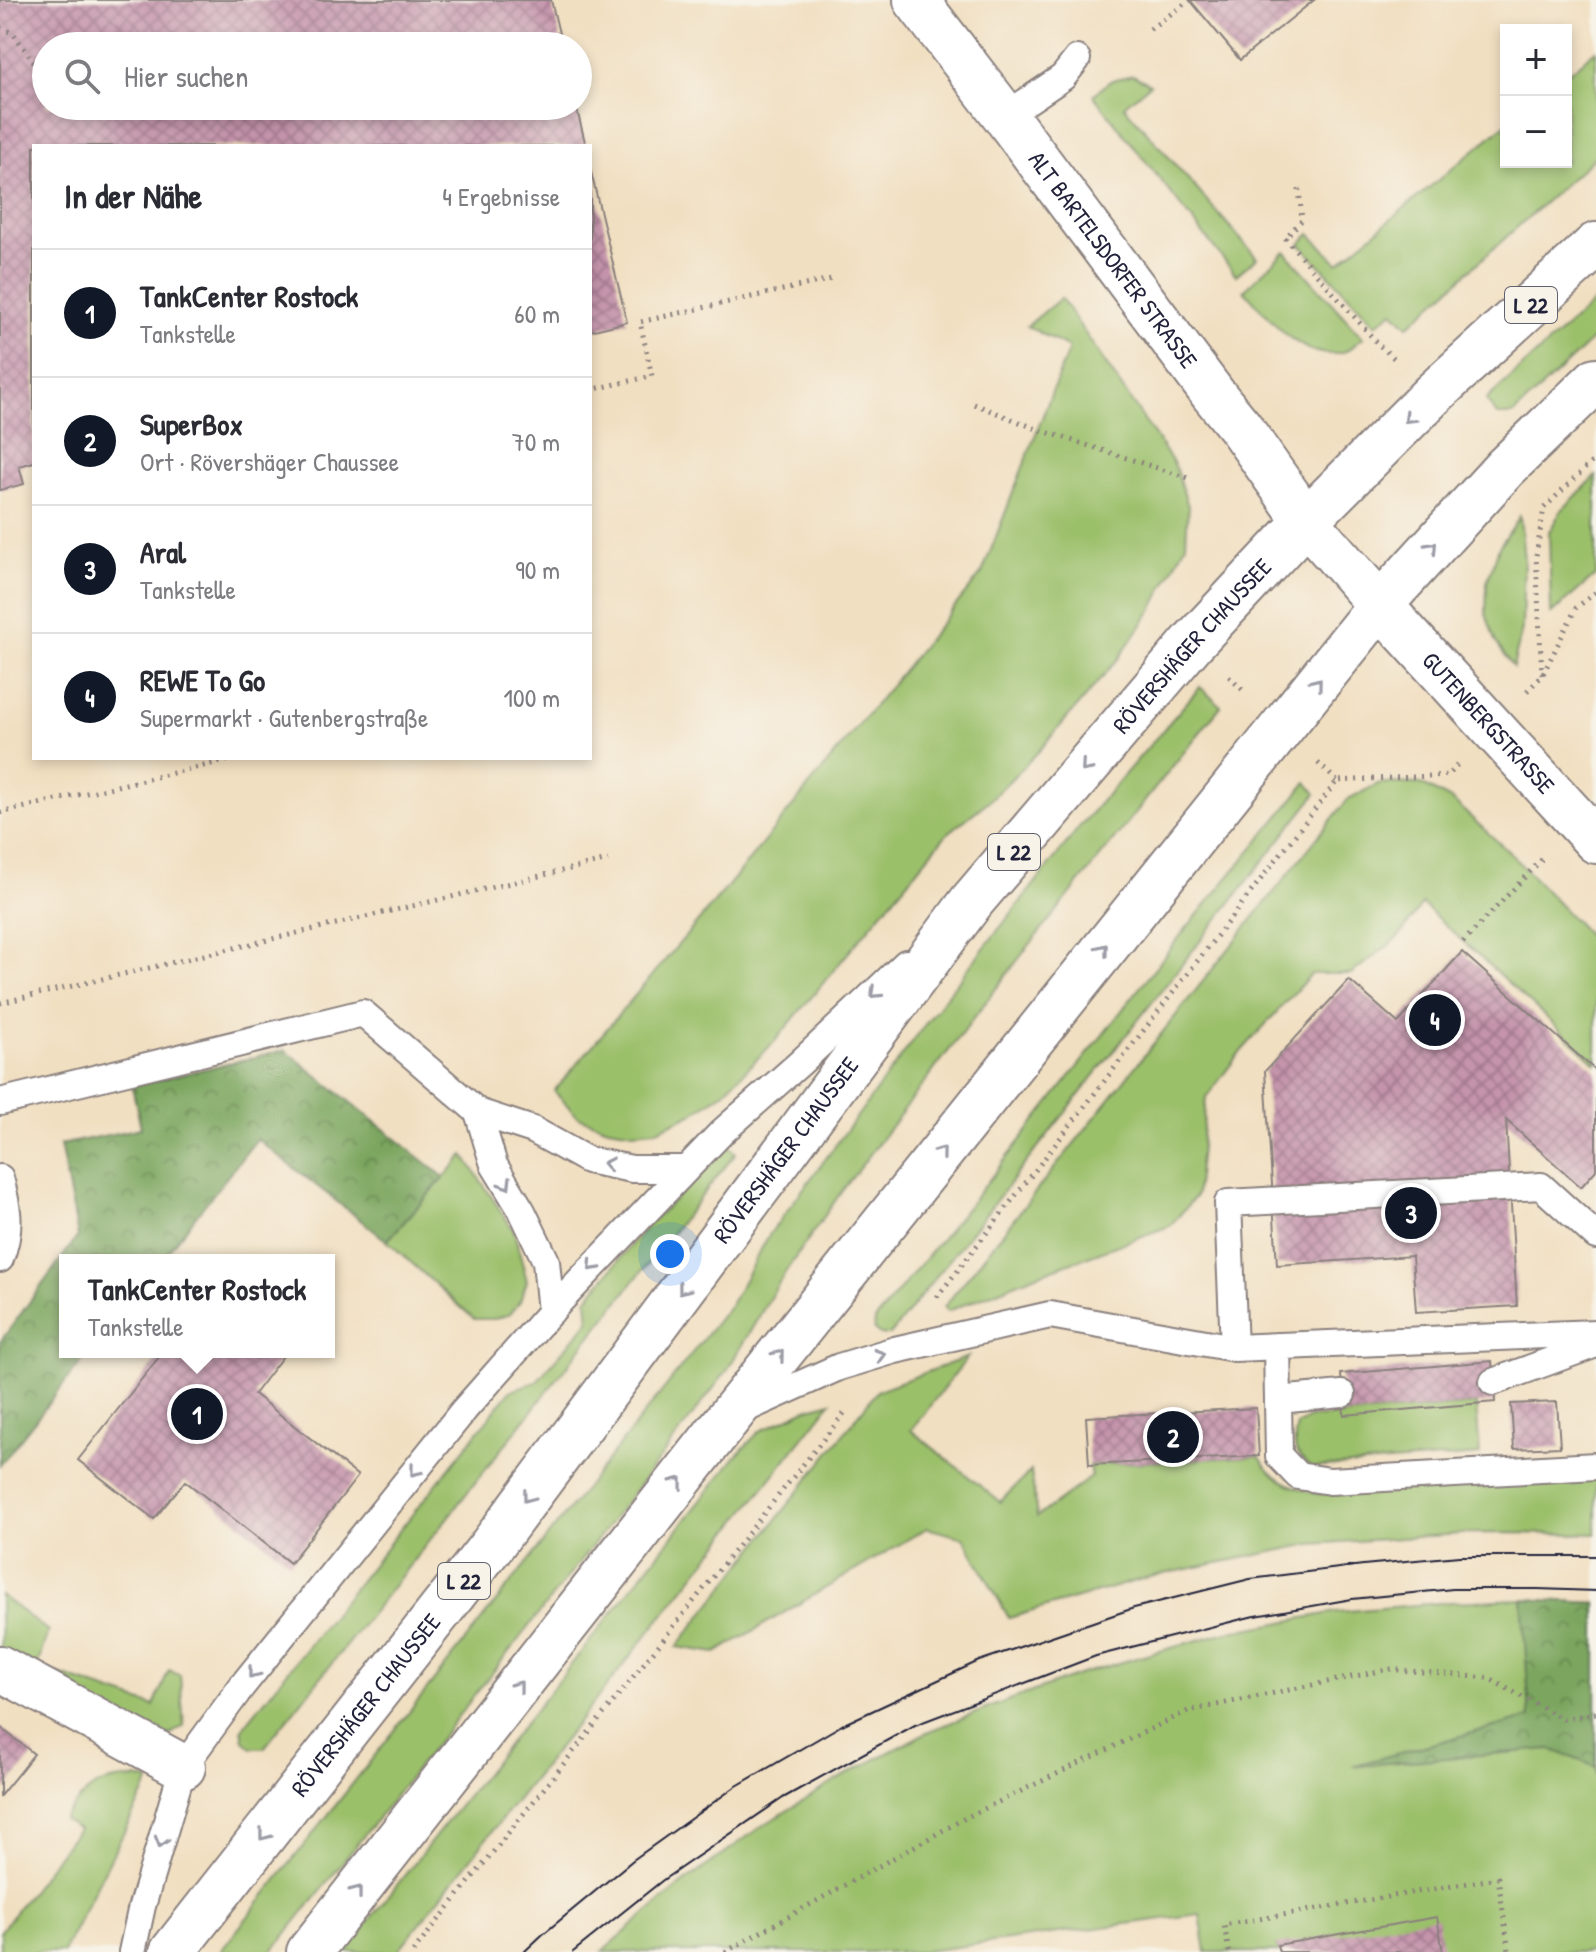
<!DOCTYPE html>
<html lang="de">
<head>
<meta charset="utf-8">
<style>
	body { margin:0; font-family:"Patrick Hand",sans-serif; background:#f7f7f7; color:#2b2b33 }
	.controls { position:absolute; right:24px; top:24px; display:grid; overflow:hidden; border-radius:0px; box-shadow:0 4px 12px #0003 }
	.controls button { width:72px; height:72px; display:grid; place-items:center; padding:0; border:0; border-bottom:2px solid #e1e1e2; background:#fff; color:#2b2b33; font:40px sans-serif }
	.you { position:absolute; left:670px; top:1254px; width:28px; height:28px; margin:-20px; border:6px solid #fff; border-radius:50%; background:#1a73e8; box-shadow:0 0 0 12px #1a73e833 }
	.badge { display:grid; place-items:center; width:52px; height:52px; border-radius:50%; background:#111827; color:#fff; font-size:26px; font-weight:700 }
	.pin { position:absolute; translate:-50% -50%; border:4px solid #fff; box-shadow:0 2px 8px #0006 }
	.popup { position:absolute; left:59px; top:1254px; width:276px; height:104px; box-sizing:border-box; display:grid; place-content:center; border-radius:0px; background:#fff; filter:drop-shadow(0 2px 6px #0005); font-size:26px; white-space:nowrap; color:#7c7c81 }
	.popup b { font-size:30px; color:#2b2b33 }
	.popup::after { content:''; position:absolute; left:50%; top:100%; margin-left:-16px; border:16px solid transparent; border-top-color:#fff }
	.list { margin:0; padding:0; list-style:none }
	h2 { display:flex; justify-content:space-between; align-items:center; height:104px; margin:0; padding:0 32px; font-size:34px }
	h2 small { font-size:26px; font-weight:400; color:#7c7c81 }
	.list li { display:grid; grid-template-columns:52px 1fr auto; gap:24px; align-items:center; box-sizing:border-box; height:128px; padding:0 32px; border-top:2px solid #e1e1e2 }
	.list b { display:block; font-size:30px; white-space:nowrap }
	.list p { margin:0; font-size:26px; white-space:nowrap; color:#7c7c81 }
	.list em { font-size:26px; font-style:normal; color:#7c7c81 }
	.icon { flex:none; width:44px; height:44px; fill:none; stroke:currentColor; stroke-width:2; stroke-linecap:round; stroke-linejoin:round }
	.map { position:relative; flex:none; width:1596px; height:1952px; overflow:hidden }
	.search { position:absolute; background:#fff; box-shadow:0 4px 12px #0003; left:32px; top:32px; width:560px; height:88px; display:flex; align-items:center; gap:20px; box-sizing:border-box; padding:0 28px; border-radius:44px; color:#7c7c81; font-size:30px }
	.panel { position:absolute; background:#fff; box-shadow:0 4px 12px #0003; left:32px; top:144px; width:560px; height:616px; border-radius:0px }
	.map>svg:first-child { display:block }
	.grass { fill:#9bc06a; stroke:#5e7152; stroke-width:2 }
	.forest { fill:url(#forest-crowns); stroke:#4f644c; stroke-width:2 }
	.building { fill:url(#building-cross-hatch) }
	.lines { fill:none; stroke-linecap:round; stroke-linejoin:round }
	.service-casing { stroke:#8a807e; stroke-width:30 }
	.minor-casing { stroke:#8a807e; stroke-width:48 }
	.tertiary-casing { stroke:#8a807e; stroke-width:48 }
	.primary-casing { stroke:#8a807e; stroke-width:48 }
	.path { stroke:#8a807e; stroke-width:5; stroke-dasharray:2 6; stroke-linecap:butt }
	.service { stroke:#fff; stroke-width:26 }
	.minor { stroke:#fff; stroke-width:44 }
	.tertiary { stroke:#fff; stroke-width:44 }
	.primary { stroke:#fff; stroke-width:44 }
	.tram { stroke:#22223b; stroke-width:2 }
	.oneway { stroke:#9c9ca7 }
	.labels { text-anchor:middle; stroke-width:7; stroke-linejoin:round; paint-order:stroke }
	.shield { fill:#f7f3e8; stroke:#62616f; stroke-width:2 }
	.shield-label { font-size:22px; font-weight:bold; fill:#22223b }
	.street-label { font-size:24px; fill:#22223b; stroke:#f7f3e8 }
</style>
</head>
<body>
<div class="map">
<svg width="1596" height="1952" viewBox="0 0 1596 1952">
	<defs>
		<pattern id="forest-crowns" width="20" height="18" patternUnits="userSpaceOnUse" patternTransform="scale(2)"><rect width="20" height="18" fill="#7ca65e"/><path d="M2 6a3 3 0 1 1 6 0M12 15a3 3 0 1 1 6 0" fill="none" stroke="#65874f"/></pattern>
		<pattern id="building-cross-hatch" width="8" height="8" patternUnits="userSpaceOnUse" patternTransform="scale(2)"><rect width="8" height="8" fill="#c594ac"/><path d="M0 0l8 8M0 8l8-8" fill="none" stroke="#a0788d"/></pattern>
	</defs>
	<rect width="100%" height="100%" fill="#f7f3e8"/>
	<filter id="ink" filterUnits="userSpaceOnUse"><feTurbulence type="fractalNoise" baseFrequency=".0125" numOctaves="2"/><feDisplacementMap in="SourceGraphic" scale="16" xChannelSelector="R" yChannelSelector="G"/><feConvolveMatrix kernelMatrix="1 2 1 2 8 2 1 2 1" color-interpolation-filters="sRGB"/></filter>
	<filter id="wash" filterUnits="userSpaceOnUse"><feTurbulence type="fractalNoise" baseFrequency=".006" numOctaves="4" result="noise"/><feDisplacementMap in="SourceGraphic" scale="32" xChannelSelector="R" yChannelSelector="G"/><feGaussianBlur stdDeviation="1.8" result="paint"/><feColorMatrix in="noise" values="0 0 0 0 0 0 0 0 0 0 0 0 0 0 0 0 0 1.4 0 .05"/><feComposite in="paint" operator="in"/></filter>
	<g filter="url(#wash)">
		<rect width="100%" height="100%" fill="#f1dfc1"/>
		<path class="grass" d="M 1596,50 L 1596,156 L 1408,326 L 1393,311 L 1376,325 L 1300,244 L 1310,234 L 1338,263 L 1506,124 L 1506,162 L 1566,162 L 1566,75 Z
			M 1133,75 L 1150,84 L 1124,106 L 1257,258 L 1236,275 L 1093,95 L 1112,80 Z
			M 1285,251 L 1363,338 C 1358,341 1353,347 1348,350 C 1306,369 1267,316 1244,290 Z
			M 1061,298 L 1174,464 L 1188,506 L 1186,544 L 1152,610 L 1118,659 L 1038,752 L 991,799 L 946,835 L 775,1041 L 723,1093 L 692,1114 L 657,1130 L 634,1132 L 608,1128 L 578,1117 L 554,1091 L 724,891 L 982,573 L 1069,348 L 1027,326 Z
			M 1596,300 L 1596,336 L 1513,415 L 1497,415 L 1486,400 Z
			M 1596,476 L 1596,575 L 1551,614 L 1549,532 L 1561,511 Z
			M 1520,516 L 1524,560 L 1522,629 L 1513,667 L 1495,641 L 1486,614 L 1487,582 L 1499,547 Z
			M 1200,687 L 1221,706 L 1027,948 L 842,1191 L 786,1271 L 726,1372 L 601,1535 L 272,1952 L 220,1952 L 730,1305 L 769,1235 L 947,995 L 1081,825 Z
			M 1307,782 L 1316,794 L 895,1329 L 890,1335 L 880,1335 L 874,1330 L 875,1320 L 982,1189 L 1185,930 Z
			M 1380,783 L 1421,784 L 1453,801 L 1509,852 L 1596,943 L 1596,1063 L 1422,904 L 1399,937 L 1351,974 L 1311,974 L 1238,1055 L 1206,1098 L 1196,1196 L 1170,1226 L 1034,1276 L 948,1311 L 944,1307 L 1348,799 Z
			M 729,1146 L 736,1153 C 578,1350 423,1551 264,1748 L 252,1748 L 244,1741 L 242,1729 L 511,1390 L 536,1382 L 589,1321 L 587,1299 L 642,1231 Z
			M 464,1155 L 514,1231 L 527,1281 L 520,1301 L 510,1314 L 495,1319 L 474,1319 L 387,1241 Z
			M 968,1357 L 911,1430 L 1000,1502 L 1031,1471 L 1037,1517 L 1091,1477 L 1089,1465 L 1259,1456 C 1275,1482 1290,1485 1317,1494 L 1596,1477 L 1596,1534 L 1477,1533 L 1311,1544 L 1149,1577 L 1009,1618 L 964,1538 L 927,1528 L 716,1653 L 677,1647 L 878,1390 Z
			M 831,1402 L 397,1952 L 344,1952 L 736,1456 L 760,1431 L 806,1409 Z
			M 1476,1404 L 1480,1455 L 1311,1468 C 1294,1454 1292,1448 1297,1425 L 1309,1418 Z
			M 0,1595 L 48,1631 L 37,1667 L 154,1706 L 169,1670 L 180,1675 L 184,1726 L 164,1738 L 1,1661 Z
			M 1522,1599 L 1596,1603 L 1596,1952 L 1443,1952 L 1277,1946 L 1279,1952 L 1206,1952 L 1200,1914 L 919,1952 L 602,1952 L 675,1889 L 762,1826 L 844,1776 L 929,1731 L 1004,1702 L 1081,1674 L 1219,1634 L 1336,1612 L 1450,1602 Z
			M 137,1778 L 150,1781 L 63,1952 L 0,1952 L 0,1932 L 78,1829 L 63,1819 C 87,1787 97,1780 137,1778 Z"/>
		<path class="forest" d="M 285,1050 L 444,1177 L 387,1241 L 257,1139 L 161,1260 L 65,1260 L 65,1352 L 89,1352 L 0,1465 L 0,1342 L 78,1236 L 60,1145 L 141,1128 L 132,1086 Z
			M 1522,1599 L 1596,1603 L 1596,1767 L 1550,1749 L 1352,1766 L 1530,1717 Z"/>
		<g id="blocks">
			<path class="building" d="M 0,0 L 551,0 L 562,46 L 46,46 L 46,106 L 576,106 L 586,146 L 34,146 L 34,462 L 19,466 L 24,484 L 0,490 Z
				M 1190,0 L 1314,0 L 1240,60 Z
				M 590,168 L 627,322 L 590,331 Z
				M 1462,952 L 1596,1071 L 1596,1170 L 1581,1187 L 1506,1120 L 1517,1306 L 1416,1312 L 1412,1256 L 1277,1265 L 1265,1071 L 1349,980 L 1398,1023 Z
				M 163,1352 L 286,1352 L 254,1394 L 358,1476 L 290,1563 L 185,1481 L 154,1519 L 78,1460 Z
				M 1492,1361 L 1495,1402 L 1344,1415 L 1341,1374 Z
				M 1557,1402 L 1560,1447 L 1514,1449 L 1511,1404 Z
				M 1256,1408 L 1259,1456 L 1089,1465 L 1086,1417 Z
				M 0,1727 L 34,1754 L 0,1796 Z
				M 1437,1917 L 1443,1952 L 1279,1952 L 1277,1945 Z"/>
		</g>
	</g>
	<g filter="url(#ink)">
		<use href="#blocks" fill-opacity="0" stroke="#8a807e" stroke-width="2"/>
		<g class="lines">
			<g class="service-casing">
				<path id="service" d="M 1005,116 L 1063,77 L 1077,59
					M 0,1102 L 363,1013 L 478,1112 L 533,1130 L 587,1160 L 632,1169 L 685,1169
					M 478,1112 L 494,1165 L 522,1211 L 546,1261 L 551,1312
					M 0,1178 C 8,1209 12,1227 0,1259
					M 1277,1346 L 1279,1456 L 1298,1476 L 1330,1481 L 1596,1466
					M 1234,1348 L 1228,1203 L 1541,1186 L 1596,1236
					M 1493,1382 L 1596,1344
					M 1278,1400 L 1342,1394
					M 741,1411 L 839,1367 L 895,1350 L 1050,1315 L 1234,1348 L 1596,1333
					M 132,1952 L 142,1906 L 183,1767 L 242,1686 L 464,1410 L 562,1299 L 722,1132 L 800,1063 L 906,963"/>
			</g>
			<g class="minor-casing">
				<g id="minor">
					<path id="s1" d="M 916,0 L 1005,116 L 1213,394 L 1240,427 L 1306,521"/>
					<path d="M 0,1668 L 183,1767"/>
				</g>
			</g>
			<g class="tertiary-casing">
				<g id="tertiary">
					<path id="s2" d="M 1380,605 L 1596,841"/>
				</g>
			</g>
			<g class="primary-casing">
				<g id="primary">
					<path d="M 1306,521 L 1380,605"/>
					<path id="s3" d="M 172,1952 L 492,1545 L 972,901 L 1193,642 L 1306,521 L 1432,395 L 1596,245"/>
					<path d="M 309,1952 L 730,1416 L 1380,605 L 1505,468 L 1596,380"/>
				</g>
			</g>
			<path class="path" d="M 0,28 L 13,33 L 34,62
				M 1150,29 L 1190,0
				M 1299,189 L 1302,220 L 1285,238 L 1379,345 L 1396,360
				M 590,390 L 652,376 L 640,322 L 836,278
				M 974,404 L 1037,429 L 1191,479
				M 1542,675 L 1536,556 L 1544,508 L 1596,458
				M 1229,677 L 1245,692
				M 1527,691 L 1542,676 L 1576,608 L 1596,592
				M 1318,763 L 1337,781
				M 0,813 L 238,758
				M 1463,942 L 1545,856
				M 0,1003 L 608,860
				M 937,1297 L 1337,781 L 1449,775 L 1457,765
				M 413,1952 L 846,1411
				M 725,1952 L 967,1817 L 1188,1711 L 1389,1669 L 1488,1678 L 1563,1719 L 1596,1713
				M 1229,1952 L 1224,1925 L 1498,1878 L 1509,1952"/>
			<use href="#service" class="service"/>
			<use href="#minor" class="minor"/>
			<use href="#tertiary" class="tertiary"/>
			<use href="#primary" class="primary"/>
			<path class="tram" d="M 524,1952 L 542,1935 L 633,1860 L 735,1787 L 842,1725 L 979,1661 L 1134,1608 L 1250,1579 L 1363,1565 L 1459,1556 L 1596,1556
				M 573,1952 L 663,1880 L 783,1798 L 915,1725 L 1096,1656 L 1250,1617 L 1352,1599 L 1453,1589 L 1538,1589 L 1596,1591"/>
		</g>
		<defs><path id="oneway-chevron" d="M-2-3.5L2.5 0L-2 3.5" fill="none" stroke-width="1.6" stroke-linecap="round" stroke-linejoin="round" transform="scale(2)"/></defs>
		<g class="oneway">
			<use href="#oneway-chevron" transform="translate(1409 418) rotate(135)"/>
			<use href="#oneway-chevron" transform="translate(1432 547) rotate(-47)"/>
			<use href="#oneway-chevron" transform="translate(1317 683) rotate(-51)"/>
			<use href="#oneway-chevron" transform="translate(1086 767) rotate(131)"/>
			<use href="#oneway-chevron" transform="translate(1103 949) rotate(-51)"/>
			<use href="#oneway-chevron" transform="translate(875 993) rotate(137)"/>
			<use href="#oneway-chevron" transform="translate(941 1152) rotate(-51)"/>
			<use href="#oneway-chevron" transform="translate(608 1164) rotate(-169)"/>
			<use href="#oneway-chevron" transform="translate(506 1184) rotate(59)"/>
			<use href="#oneway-chevron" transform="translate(593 1266) rotate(133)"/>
			<use href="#oneway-chevron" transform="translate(683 1289) rotate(127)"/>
			<use href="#oneway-chevron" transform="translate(779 1355) rotate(-51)"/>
			<use href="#oneway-chevron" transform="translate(880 1355) rotate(-17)"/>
			<use href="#oneway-chevron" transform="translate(415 1471) rotate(129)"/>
			<use href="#oneway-chevron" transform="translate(678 1482) rotate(-52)"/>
			<use href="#oneway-chevron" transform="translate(528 1497) rotate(127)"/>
			<use href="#oneway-chevron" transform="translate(253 1673) rotate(129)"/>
			<use href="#oneway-chevron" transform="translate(518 1686) rotate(-52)"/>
			<use href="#oneway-chevron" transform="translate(264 1835) rotate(128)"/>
			<use href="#oneway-chevron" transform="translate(161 1842) rotate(106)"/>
			<use href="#oneway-chevron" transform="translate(357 1891) rotate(-52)"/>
		</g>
	</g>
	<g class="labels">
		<g class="shield">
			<rect x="1505" y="287" width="52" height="36" rx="6"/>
			<rect x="988" y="834" width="52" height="36" rx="6"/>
			<rect x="438" y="1563" width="52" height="36" rx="6"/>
		</g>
		<g class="shield-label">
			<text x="1531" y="313">L 22</text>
			<text x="1014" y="860">L 22</text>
			<text x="464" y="1589">L 22</text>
		</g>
		<g class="street-label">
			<text dy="8" stroke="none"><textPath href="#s1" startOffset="326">ALT BARTELSDORFER STRASSE</textPath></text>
			<text dy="8" stroke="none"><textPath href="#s3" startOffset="1658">RÖVERSHÄGER CHAUSSEE</textPath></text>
			<text dy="8" stroke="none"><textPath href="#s2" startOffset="160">GUTENBERGSTRASSE</textPath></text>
			<text dy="8" stroke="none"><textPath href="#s3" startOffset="1010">RÖVERSHÄGER CHAUSSEE</textPath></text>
			<text dy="8" stroke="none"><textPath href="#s3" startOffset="314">RÖVERSHÄGER CHAUSSEE</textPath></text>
		</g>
	</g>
</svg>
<div class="controls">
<button>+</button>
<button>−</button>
</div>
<div class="you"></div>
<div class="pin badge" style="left:197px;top:1414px">1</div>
<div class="popup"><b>TankCenter Rostock</b>Tankstelle</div>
<div class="pin badge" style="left:1173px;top:1437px">2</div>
<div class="pin badge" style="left:1411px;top:1213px">3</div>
<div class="pin badge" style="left:1435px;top:1020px">4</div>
<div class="search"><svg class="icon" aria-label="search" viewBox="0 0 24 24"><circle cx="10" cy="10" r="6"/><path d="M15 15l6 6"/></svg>Hier suchen</div>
<section class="panel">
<h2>In der Nähe<small>4 Ergebnisse</small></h2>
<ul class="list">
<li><span class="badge">1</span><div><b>TankCenter Rostock</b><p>Tankstelle</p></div><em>60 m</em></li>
<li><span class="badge">2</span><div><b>SuperBox</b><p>Ort · Rövershäger Chaussee</p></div><em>70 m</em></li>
<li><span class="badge">3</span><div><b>Aral</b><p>Tankstelle</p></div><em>90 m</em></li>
<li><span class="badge">4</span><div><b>REWE To Go</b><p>Supermarkt · Gutenbergstraße</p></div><em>100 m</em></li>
</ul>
</section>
</div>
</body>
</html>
